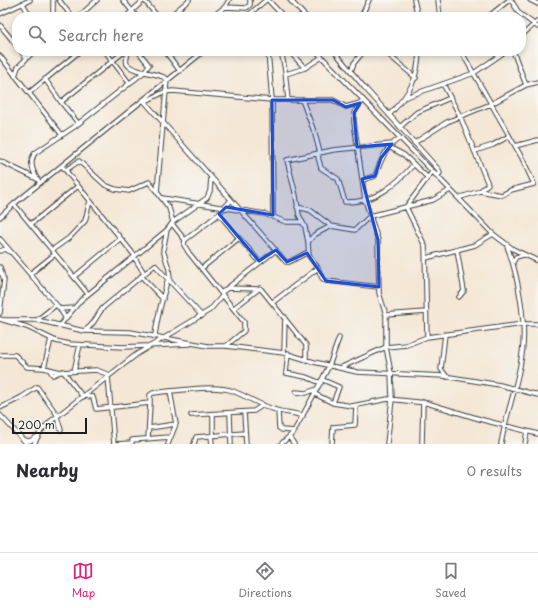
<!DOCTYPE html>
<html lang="en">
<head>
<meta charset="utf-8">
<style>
	body { margin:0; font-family:"Playpen Sans",sans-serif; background:#f2f2f3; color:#2b2b33 }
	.scale { position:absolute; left:12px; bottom:10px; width:75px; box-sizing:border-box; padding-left:4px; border:2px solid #1c1c1c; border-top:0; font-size:11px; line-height:14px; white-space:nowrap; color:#1c1c1c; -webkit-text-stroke:3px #f6f6f2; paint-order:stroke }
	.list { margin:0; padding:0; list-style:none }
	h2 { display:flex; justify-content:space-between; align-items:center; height:52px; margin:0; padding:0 16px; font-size:17px }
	h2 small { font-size:13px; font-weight:400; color:#7c7c81 }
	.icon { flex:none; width:22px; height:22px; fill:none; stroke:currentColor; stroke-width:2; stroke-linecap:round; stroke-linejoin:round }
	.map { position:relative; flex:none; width:538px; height:444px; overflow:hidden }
	.search { position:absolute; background:#fff; box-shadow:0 2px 6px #0003; left:12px; right:12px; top:12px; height:44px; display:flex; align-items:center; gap:10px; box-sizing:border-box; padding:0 14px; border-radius:16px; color:#7c7c81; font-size:15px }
	.sheet { height:108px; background:#fff }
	nav { display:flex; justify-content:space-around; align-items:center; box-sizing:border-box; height:56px; border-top:1px solid #e1e1e2; background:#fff; font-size:11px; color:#7c7c81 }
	nav a { display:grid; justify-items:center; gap:2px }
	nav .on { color:#db2777 }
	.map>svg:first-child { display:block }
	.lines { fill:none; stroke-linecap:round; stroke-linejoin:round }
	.minor-casing { stroke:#3c3a38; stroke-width:5.5 }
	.minor { stroke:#fff; stroke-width:3.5 }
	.marked { fill:#1d4ed8; fill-opacity:0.2; stroke:#1d4ed8; stroke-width:3; stroke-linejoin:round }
</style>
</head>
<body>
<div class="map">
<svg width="538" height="444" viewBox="0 0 538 444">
	<rect width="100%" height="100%" fill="#f6f6f2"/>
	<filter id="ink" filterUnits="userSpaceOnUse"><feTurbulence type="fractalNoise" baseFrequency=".025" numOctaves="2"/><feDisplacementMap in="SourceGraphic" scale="8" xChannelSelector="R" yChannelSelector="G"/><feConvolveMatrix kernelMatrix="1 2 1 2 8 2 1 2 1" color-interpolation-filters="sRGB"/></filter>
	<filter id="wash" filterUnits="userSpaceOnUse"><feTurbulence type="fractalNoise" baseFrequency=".012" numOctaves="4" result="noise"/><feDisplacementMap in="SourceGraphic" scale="16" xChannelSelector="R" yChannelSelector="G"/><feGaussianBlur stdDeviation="0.9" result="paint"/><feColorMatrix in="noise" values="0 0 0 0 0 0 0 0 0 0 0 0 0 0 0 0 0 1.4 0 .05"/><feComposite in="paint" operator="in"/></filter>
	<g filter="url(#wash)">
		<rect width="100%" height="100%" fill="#f4e7d5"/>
	</g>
	<g filter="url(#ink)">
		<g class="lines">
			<g class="minor-casing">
				<path id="minor" d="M 53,0 L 53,17
					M 59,0 L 72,17
					M 123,0 L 132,11 L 144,0
					M 144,0 L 158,17
					M 268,0 L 284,17
					M 290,0 L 306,17
					M 414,0 L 418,17
					M 438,0 L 440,17
					M 511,0 L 519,13 L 538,27
					M 530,0 L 538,4
					M 23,4 L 31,17
					M 225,7 L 246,8 L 250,5 L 250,0
					M 0,14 L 30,0
					M 78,17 L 97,0
					M 126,17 L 132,11 L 137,17
					M 169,17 L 189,0
					M 212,17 L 225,7 L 229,0
					M 246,17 L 266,0
					M 361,17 L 369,0
					M 488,17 L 509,0
					M 0,25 L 17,46
					M 521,36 L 538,21
					M 21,51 L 26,58
					M 105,51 L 130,84
					M 128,51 C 128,55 125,61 127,64 C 133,73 158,72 167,79 L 157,192 L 169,208 L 173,222
					M 165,51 L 180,71
					M 268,51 L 272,100 L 273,216
					M 281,51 L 285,70 L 288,100
					M 289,51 L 305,68
					M 316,51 L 493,234 L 513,249 L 538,261
					M 334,51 L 364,87 L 439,170 L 440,173 L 437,177
					M 384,51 L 416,78
					M 461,51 L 522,158 L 534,184 L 511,190 L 502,195 L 480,191
					M 513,51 L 526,85
					M 0,56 L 62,135
					M 351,71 L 354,63 L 364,51
					M 286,74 L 305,68 L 322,57
					M 15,76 L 18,67 L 34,51
					M 45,79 L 61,102 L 125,51
					M 443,84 L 460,116 L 488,184 L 480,191 L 458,198
					M 30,92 L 80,51
					M 406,97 L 474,73 L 506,51
					M 302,100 L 315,134 L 320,153 L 318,157 L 321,168 L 338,179 L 345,202 C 374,203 395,186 414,164
					M 363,100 L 354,113 L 354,122 L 365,200 L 378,240 L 379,293 L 386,315 L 386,347 L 391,373 L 392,399 L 387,444
					M 144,101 L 286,262 L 289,262 L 308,252
					M 146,101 L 164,92 L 173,91 L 272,100 L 333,100 L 346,107 L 360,103
					M 61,102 L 78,123
					M 389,115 C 409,94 418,81 419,51
					M 400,127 L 417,112 L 450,98
					M 414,143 L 447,122 L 491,104 L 526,85 L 538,82
					M 515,146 L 538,140
					M 389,147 L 404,155 L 427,177
					M 475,151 L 493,145 L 509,136
					M 0,161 L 37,179
					M 62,166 L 135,256
					M 66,170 L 79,161 L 105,185 L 115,189 L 129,191 L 149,182 L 157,192
					M 362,180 L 375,176 C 381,161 385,147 400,138
					M 40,183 C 34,175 28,162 35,153 L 74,127 L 144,72 L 149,65 L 138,51
					M 162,198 L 265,214 L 286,222 L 302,222
					M 14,204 L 88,294
					M 297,207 L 310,210 L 331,226 L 355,230 L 370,216 L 433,200 L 450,190
					M 406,207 L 425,246 L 427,337
					M 406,207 L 432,172
					M 0,217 L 14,204 L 204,51
					M 31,224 L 78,186
					M 173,225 L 185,240 L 184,245 L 189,253 L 244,322 L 244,331 L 226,346
					M 331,226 L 314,235 L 308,242 L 309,256 L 318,268 L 322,278 L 326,281 L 379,287
					M 167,230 L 163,250 L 169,269 L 170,279
					M 239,238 L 259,261
					M 0,239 L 60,309 L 66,319
					M 185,240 L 219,214 L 231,200
					M 308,242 L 305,227 L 299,215 L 296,196 L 287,160 L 333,150 L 392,144
					M 52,250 L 69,238 L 85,221 L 90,201
					M 457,250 L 464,291 L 459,297
					M 0,251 L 6,249 L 10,252
					M 134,257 L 144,273
					M 426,258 L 475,245 L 493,234
					M 513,262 L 516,257 L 523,255
					M 0,267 L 2,274
					M 202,268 L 239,238 L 219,214
					M 0,273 L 2,274 L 4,280 L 0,313
					M 30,274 L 55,254
					M 141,276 L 163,299
					M 74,277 L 120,239
					M 227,288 L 261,289 L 306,345 L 306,360
					M 221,293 L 276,250
					M 273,302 L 318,268
					M 234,308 L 260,288
					M 60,309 L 74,308
					M 386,315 L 426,312
					M 0,319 L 27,327 L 56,341 L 69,344 L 123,347 L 190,344
					M 4,320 L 37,320 L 84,331 L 130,332 L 164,338 L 210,310 L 223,295
					M 37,320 L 56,305
					M 61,324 L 81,300 L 167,230 L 173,222 L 207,198 L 210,191 L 211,178
					M 85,330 C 95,325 96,315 104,307 L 155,265 L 202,316
					M 445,334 L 441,369 L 447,377
					M 155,336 C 157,316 163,297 168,278
					M 284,353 L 285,317
					M 288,353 L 286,373 L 306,377 L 321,383
					M 0,355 L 15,355 L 27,367 L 44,368 L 61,372 L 96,370 L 110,375
					M 342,367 L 386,347 L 406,345 L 427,337 L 523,324 L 538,324
					M 44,368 L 51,339
					M 49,369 L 53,375 L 60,372
					M 63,371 L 83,397
					M 74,371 L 80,345
					M 108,376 L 114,444
					M 323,380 L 339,387 L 333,403
					M 296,392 L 306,393 L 317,389
					M 315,394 L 333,403 L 352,406 L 388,399 L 427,403 L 483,420 L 538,434
					M 85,396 L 93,397 L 96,409 L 150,403 L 148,439
					M 150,403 L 150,395 L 153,393 C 173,391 215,384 233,391 C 248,397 261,406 276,410 C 285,413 293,412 303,416
					M 0,408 L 22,397 L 37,387 L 58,416
					M 278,411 L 279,428 L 282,430 L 295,431
					M 244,412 L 246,444
					M 213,414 L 213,436
					M 230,414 L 231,444
					M 0,415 L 27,444
					M 191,415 L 254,411 L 263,405
					M 57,417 L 61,430
					M 149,428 L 176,424
					M 211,436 L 212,444
					M 290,438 L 294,444
					M 24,440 L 30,441 L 36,437
					M 132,440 L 170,437
					M 34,444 L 41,431 L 51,421 L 137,354 L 164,338 L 208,346 L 226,346 L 284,353 L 314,362 L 357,372 L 444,376 L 500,385 L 538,395
					M 116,444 L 132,443
					M 168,444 L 176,424 L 170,391
					M 194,444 L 196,437 L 245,433
					M 281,444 L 293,433 L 317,389 L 329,366 L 339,338
					M 332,444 L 333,427 L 355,425 L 356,406
					M 422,444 L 423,402
					M 501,444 C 506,413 518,385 522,354 C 527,324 518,275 507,246
					M 525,444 L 527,431"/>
			</g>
			<use href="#minor" class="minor"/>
		</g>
	</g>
	<path class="marked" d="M 272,100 L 333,100 L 346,107 L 360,103 L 354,113 L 357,147 L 392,144 L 381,158 L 375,176 L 362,179 L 378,240 L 379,287 L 326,281 L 307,253 L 287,262 L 276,250 L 259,261 L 219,214 L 226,207 L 273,215 Z"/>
</svg>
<div class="scale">200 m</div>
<div class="search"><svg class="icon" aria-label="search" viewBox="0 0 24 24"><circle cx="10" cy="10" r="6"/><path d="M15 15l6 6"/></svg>Search here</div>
</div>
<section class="sheet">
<h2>Nearby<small>0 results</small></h2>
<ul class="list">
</ul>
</section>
<nav>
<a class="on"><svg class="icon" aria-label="map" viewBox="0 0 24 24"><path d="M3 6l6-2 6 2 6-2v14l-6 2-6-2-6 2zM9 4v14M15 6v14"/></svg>Map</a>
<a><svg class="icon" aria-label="directions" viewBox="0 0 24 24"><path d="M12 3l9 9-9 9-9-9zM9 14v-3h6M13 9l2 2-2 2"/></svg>Directions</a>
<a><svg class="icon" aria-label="saved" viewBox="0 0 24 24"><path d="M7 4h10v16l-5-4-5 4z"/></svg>Saved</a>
</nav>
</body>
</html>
